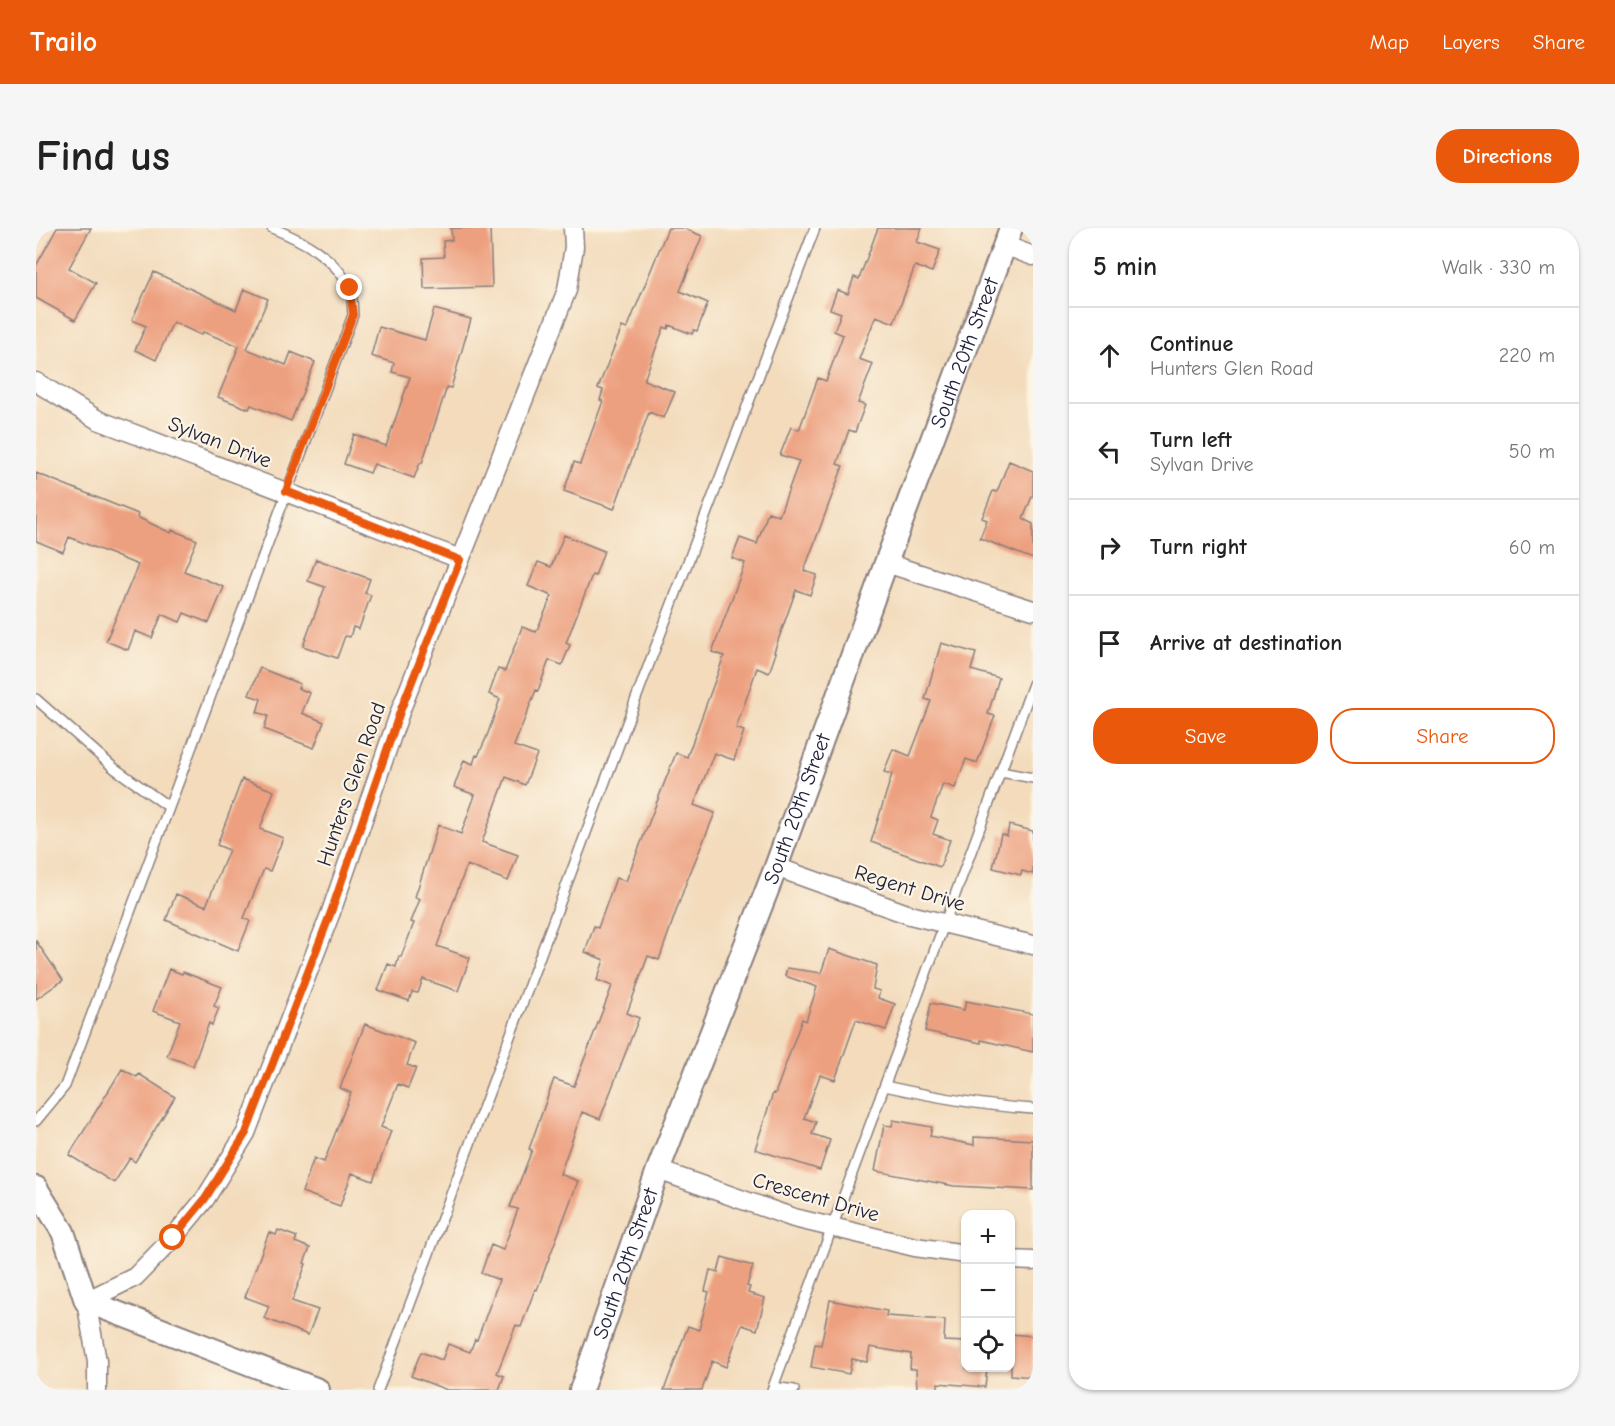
<!DOCTYPE html>
<html lang="en">
<head>
<meta charset="utf-8">
<style>
	body { margin:0; font-family:"Comic Neue",sans-serif; background:#f6f6f6; color:#222 }
	.controls { position:absolute; right:18px; bottom:18px; display:grid; overflow:hidden; border-radius:12px; box-shadow:0 2px 4px #0004 }
	.controls button { width:54px; height:54px; display:grid; place-items:center; padding:0; border:0; border-bottom:2px solid #e0e0e0; background:#fff; color:#222; font:30px sans-serif }
	.stop { position:absolute; width:18px; height:18px; margin:-14px; border:4px solid #ea580c; border-radius:50%; background:#fff }
	.stop.end { background:#ea580c; border-color:#fff; box-shadow:0 2px 6px #0008 }
	.list { margin:0; padding:0; list-style:none }
	h2 { display:flex; justify-content:space-between; align-items:center; height:78px; margin:0; padding:0 24px; font-size:26px }
	h2 small { font-size:20px; font-weight:400; color:#767676 }
	.list li { display:grid; grid-template-columns:39px 1fr auto; gap:18px; align-items:center; box-sizing:border-box; height:96px; padding:0 24px; border-top:2px solid #e0e0e0 }
	.list b { display:block; font-size:22px; white-space:nowrap }
	.list p { margin:0; font-size:20px; white-space:nowrap; color:#767676 }
	.list em { font-size:20px; font-style:normal; color:#767676 }
	.actions { display:flex; gap:12px; padding:18px 24px }
	.actions a { flex:1; padding:14px 0; border:2px solid #ea580c; border-radius:24px; text-align:center; font-size:21px; color:#ea580c }
	.actions .main { background:#ea580c; color:#fff }
	.icon { flex:none; width:33px; height:33px; fill:none; stroke:currentColor; stroke-width:2; stroke-linecap:round; stroke-linejoin:round }
	.map { position:relative; flex:none; width:997px; height:1162px; overflow:hidden; border-radius:24px }
	header { display:flex; align-items:center; gap:36px; box-sizing:border-box; height:84px; padding:0 30px; background:#ea580c; color:#fff }
	header strong { font-size:28px }
	nav { display:flex; gap:33px; margin-inline-start:auto; font-size:21px }
	.intro { display:flex; align-items:center; justify-content:space-between; box-sizing:border-box; height:144px; padding:0 36px }
	h1 { margin:0; font-size:42px }
	.button { padding:15px 27px; border-radius:24px; background:#ea580c; color:#fff; font-size:21px; font-weight:700 }
	main { display:flex; gap:36px; padding:0 36px }
	aside { flex:1; background:#fff; border-radius:24px; box-shadow:0 2px 4px #0004 }
	.map>svg:first-child { display:block }
	.building { fill:#eda080 }
	.lines { fill:none; stroke-linecap:round; stroke-linejoin:round }
	.service-casing { stroke:#8a7e7c; stroke-width:12 }
	.minor-casing { stroke:#8a7e7c; stroke-width:21 }
	.tertiary-casing { stroke:#8a7e7c; stroke-width:26 }
	.service { stroke:#fff; stroke-width:9 }
	.minor { stroke:#fff; stroke-width:18 }
	.tertiary { stroke:#fff; stroke-width:22 }
	.route { stroke:#ea580c; stroke-width:8 }
	.labels { text-anchor:middle; stroke-width:4.5; stroke-linejoin:round; paint-order:stroke }
	.street-label { font-size:21px; fill:#22223b; stroke:#fcf5e5 }
</style>
</head>
<body>
<header>
<strong>Trailo</strong>
<nav><a>Map</a><a>Layers</a><a>Share</a></nav>
</header>
<div class="intro"><h1>Find us</h1><a class="button">Directions</a></div>
<main>
<div class="map">
<svg width="997" height="1162" viewBox="0 0 997 1162">
	<rect width="100%" height="100%" fill="#fcf5e5"/>
	<filter id="ink" filterUnits="userSpaceOnUse"><feTurbulence type="fractalNoise" baseFrequency=".0167" numOctaves="2"/><feDisplacementMap in="SourceGraphic" scale="12" xChannelSelector="R" yChannelSelector="G"/><feConvolveMatrix kernelMatrix="1 2 1 2 8 2 1 2 1" color-interpolation-filters="sRGB"/></filter>
	<filter id="wash" filterUnits="userSpaceOnUse"><feTurbulence type="fractalNoise" baseFrequency=".008" numOctaves="4" result="noise"/><feDisplacementMap in="SourceGraphic" scale="24" xChannelSelector="R" yChannelSelector="G"/><feGaussianBlur stdDeviation="1.35" result="paint"/><feColorMatrix in="noise" values="0 0 0 0 0 0 0 0 0 0 0 0 0 0 0 0 0 1.4 0 .05"/><feComposite in="paint" operator="in"/></filter>
	<g filter="url(#wash)">
		<rect width="100%" height="100%" fill="#f3dbbc"/>
		<g id="blocks">
			<path class="building" d="M 21,0 L 55,0 L 33,40 L 60,55 L 39,92 L 0,70 L 0,38 Z
				M 415,0 L 454,0 L 456,59 L 388,61 L 387,30 L 408,29 L 407,13 L 416,12 Z
				M 632,0 L 647,0 L 666,8 L 644,63 L 672,75 L 661,103 L 658,102 L 656,106 L 633,97 L 632,101 L 628,99 L 608,152 L 639,164 L 628,190 L 613,184 L 578,281 L 528,263 L 538,234 L 544,236 L 567,173 L 564,172 L 567,162 L 562,160 L 586,99 L 591,101 Z
				M 842,0 L 886,0 L 881,14 L 904,22 L 896,44 L 879,38 L 858,95 L 840,88 L 823,131 L 837,136 L 822,175 L 829,177 L 819,204 L 813,202 L 801,236 L 807,238 L 768,343 L 781,347 L 774,367 L 760,362 L 738,424 L 740,425 L 733,445 L 721,440 L 700,500 L 708,503 L 698,532 L 678,525 L 658,577 L 679,585 L 650,655 L 623,732 L 612,728 L 591,785 L 603,790 L 564,891 L 546,884 L 524,946 L 542,953 L 501,1062 L 499,1061 L 485,1099 L 480,1097 L 461,1145 L 468,1148 L 463,1162 L 411,1162 L 375,1148 L 385,1124 L 406,1132 L 412,1116 L 434,1124 L 439,1111 L 441,1112 L 463,1052 L 445,1045 L 455,1017 L 467,1022 L 482,981 L 474,979 L 496,922 L 493,921 L 518,851 L 538,858 L 576,758 L 561,752 L 568,732 L 549,724 L 558,698 L 562,700 L 580,650 L 590,653 L 640,525 L 651,529 L 688,428 L 676,424 L 709,335 L 696,330 L 704,310 L 721,316 L 732,284 L 743,288 L 763,233 L 744,227 L 755,199 L 763,202 L 782,150 L 790,153 L 807,107 L 798,103 L 805,85 L 794,81 L 801,62 L 812,66 L 818,49 L 823,51 Z
				M 118,44 L 200,82 L 208,61 L 232,71 L 211,121 L 250,137 L 255,124 L 279,134 L 255,193 L 215,177 L 213,181 L 182,169 L 203,118 L 167,104 L 165,107 L 137,94 L 120,132 L 99,122 L 110,98 L 96,92 Z
				M 398,81 L 435,91 L 415,160 L 411,159 L 386,235 L 384,235 L 378,250 L 338,236 L 334,245 L 308,236 L 318,206 L 350,218 L 374,149 L 356,144 L 358,135 L 335,128 L 343,99 L 389,112 Z
				M 973,233 L 997,243 L 997,266 L 987,291 L 997,296 L 997,331 L 944,310 L 951,292 L 946,290 L 957,263 L 961,264 Z
				M 0,245 L 102,286 L 101,289 L 135,305 L 136,302 L 161,312 L 148,343 L 188,359 L 173,395 L 148,385 L 144,394 L 126,386 L 116,410 L 99,403 L 92,422 L 70,413 L 102,337 L 33,309 L 27,324 L 0,313 Z
				M 528,307 L 568,323 L 559,348 L 556,347 L 530,415 L 534,417 L 526,437 L 513,432 L 502,463 L 500,462 L 478,518 L 501,526 L 489,557 L 470,549 L 446,614 L 482,627 L 472,653 L 431,637 L 401,718 L 434,730 L 422,763 L 387,751 L 382,765 L 376,764 L 373,773 L 342,762 L 352,736 L 360,739 L 363,728 L 365,729 L 378,695 L 375,694 L 384,671 L 379,669 L 402,597 L 425,606 L 439,567 L 418,559 L 428,532 L 437,536 L 440,527 L 442,528 L 451,508 L 464,471 L 453,466 L 462,441 L 469,443 L 486,399 L 500,404 L 516,368 L 492,358 L 502,334 L 515,339 Z
				M 280,331 L 334,351 L 329,365 L 335,367 L 323,401 L 317,399 L 314,409 L 309,408 L 301,430 L 267,418 L 289,359 L 272,353 Z
				M 905,415 L 940,425 L 935,442 L 963,450 L 952,486 L 959,488 L 941,535 L 930,531 L 919,560 L 907,556 L 895,589 L 902,592 L 897,606 L 914,612 L 904,639 L 835,614 L 856,546 L 848,544 L 857,521 L 874,528 L 895,473 L 889,471 Z
				M 224,440 L 264,456 L 262,460 L 274,465 L 266,485 L 288,494 L 278,520 L 228,501 L 232,488 L 221,484 L 225,471 L 213,467 Z
				M 206,551 L 238,563 L 224,601 L 247,610 L 234,643 L 228,641 L 208,690 L 214,693 L 202,723 L 130,692 L 140,666 L 170,678 L 193,622 L 181,617 Z
				M 973,597 L 997,603 L 997,646 L 986,643 L 985,647 L 957,640 L 965,606 L 971,608 Z
				M 0,713 L 27,752 L 0,771 Z
				M 793,721 L 841,737 L 837,761 L 844,763 L 842,770 L 859,776 L 850,802 L 820,792 L 799,852 L 784,847 L 768,890 L 780,894 L 776,906 L 794,912 L 784,942 L 719,921 L 737,865 L 739,866 L 766,791 L 770,793 L 781,759 L 749,748 L 751,740 L 785,745 Z
				M 133,741 L 146,746 L 147,744 L 186,759 L 178,778 L 183,780 L 176,797 L 173,795 L 157,838 L 131,828 L 144,793 L 117,783 Z
				M 930,773 L 997,786 L 997,824 L 945,812 L 945,815 L 889,803 L 895,775 L 928,782 Z
				M 329,796 L 379,815 L 371,837 L 380,840 L 372,860 L 362,856 L 345,899 L 355,903 L 337,953 L 316,945 L 304,978 L 266,964 L 278,930 L 288,934 L 315,865 L 304,860 Z
				M 86,841 L 101,849 L 103,846 L 139,869 L 99,934 L 94,930 L 78,955 L 33,927 Z
				M 857,892 L 896,899 L 894,908 L 938,917 L 938,909 L 997,912 L 997,962 L 918,958 L 839,943 L 848,897 L 856,898 Z
				M 242,1002 L 261,1009 L 259,1014 L 274,1020 L 268,1035 L 270,1036 L 256,1073 L 282,1082 L 272,1107 L 228,1090 L 233,1078 L 209,1069 L 233,1004 L 240,1007 Z
				M 686,1029 L 717,1038 L 711,1058 L 714,1059 L 712,1065 L 729,1070 L 721,1102 L 706,1097 L 690,1139 L 676,1133 L 666,1162 L 628,1162 L 652,1098 L 663,1102 L 673,1064 L 669,1063 L 674,1042 L 682,1044 Z
				M 794,1072 L 851,1083 L 850,1088 L 909,1092 L 908,1113 L 930,1114 L 930,1140 L 951,1140 L 949,1159 L 902,1155 L 902,1162 L 881,1162 L 880,1141 L 874,1141 L 875,1126 L 834,1119 L 831,1134 L 816,1131 L 813,1146 L 775,1139 L 779,1116 L 785,1117 Z
				M 975,1106 L 997,1108 L 997,1149 L 975,1147 Z"/>
		</g>
	</g>
	<g filter="url(#ink)">
		<use href="#blocks" fill-opacity="0" stroke="#8a7e7c" stroke-width="1.5"/>
		<g class="lines">
			<g class="service-casing">
				<path id="service" d="M 0,471 L 78,540 L 133,579
					M 965,544 L 997,550
					M 849,858 C 898,869 947,878 997,881
					M 0,893 L 29,858 L 317,87 C 316,78 317,66 313,59 C 299,29 266,12 236,0
					M 737,1159 L 758,1162
					M 342,1162 L 607,452 L 779,0
					M 736,1162 L 997,456"/>
			</g>
			<g class="minor-casing">
				<path id="minor" d="M 968,17 L 997,28
					M 0,154 L 62,192 L 424,331
					M 850,335 L 997,382
					M 740,639 L 874,687 L 997,717
					M 622,942 L 758,990 L 879,1019 L 930,1026
					M 975,1032 L 997,1033
					M 61,1162 L 61,1133 L 50,1073 L 99,1049 L 137,1010 L 169,971 L 210,905 L 295,684 L 365,481 L 531,62 L 538,19 L 537,0"/>
			</g>
			<g class="tertiary-casing">
				<g id="tertiary">
					<path d="M 0,960 L 27,1004 L 50,1073 L 282,1162"/>
					<path id="s1" d="M 545,1162 L 622,942 L 740,639 L 850,335 L 975,0"/>
				</g>
			</g>
			<use href="#service" class="service"/>
			<use href="#minor" class="minor"/>
			<use href="#tertiary" class="tertiary"/>
		</g>
	</g>
	<g class="lines" filter="url(#ink)">
		<path class="route" d="M 137,1010 L 169,971 L 210,905 L 295,684 L 365,481 L 424,332 L 250,263 L 317,87 L 314,60"/>
	</g>
	<g class="labels">
		<g class="street-label">
			<text dy="7" stroke="none"><textPath href="#s1" startOffset="1106">South 20th Street</textPath></text>
			<text transform="translate(184 214) rotate(21)" y="7">Sylvan Drive</text>
			<text transform="translate(315 556) rotate(-71)" y="7">Hunters Glen Road</text>
			<text dy="7" stroke="none"><textPath href="#s1" startOffset="620">South 20th Street</textPath></text>
			<text transform="translate(874 660) rotate(17)" y="7">Regent Drive</text>
			<text transform="translate(780 969) rotate(16)" y="7">Crescent Drive</text>
			<text dy="7" stroke="none"><textPath href="#s1" startOffset="134">South 20th Street</textPath></text>
		</g>
	</g>
</svg>
<div class="controls">
<button>+</button>
<button>−</button>
<button><svg class="icon" aria-label="locate" viewBox="0 0 24 24"><circle cx="12" cy="12" r="6"/><path d="M12 2v4M12 18v4M2 12h4M18 12h4"/></svg></button>
</div>
<div class="stop" style="left:137px;top:1010px"></div>
<div class="stop end" style="left:314px;top:60px"></div>
</div>
<aside>
<h2>5 min<small>Walk · 330 m</small></h2>
<ul class="list">
<li><svg class="icon" aria-label="ahead" viewBox="0 0 24 24"><path d="M12 20V5M6 11l6-6 6 6"/></svg><div><b>Continue</b><p>Hunters Glen Road</p></div><em>220 m</em></li>
<li><svg class="icon" aria-label="left" viewBox="0 0 24 24"><path d="M17 20v-9H6M10 6l-5 5 5 5"/></svg><div><b>Turn left</b><p>Sylvan Drive</p></div><em>50 m</em></li>
<li><svg class="icon" aria-label="right" viewBox="0 0 24 24"><path d="M7 20v-9h11M14 6l5 5-5 5"/></svg><div><b>Turn right</b></div><em>60 m</em></li>
<li><svg class="icon" aria-label="arrive" viewBox="0 0 24 24"><path d="M6 21V4h12l-3 4 3 4H6"/></svg><div><b>Arrive at destination</b></div></li>
</ul>
<div class="actions"><a class="main">Save</a><a>Share</a></div>
</aside>
</main>
</body>
</html>
